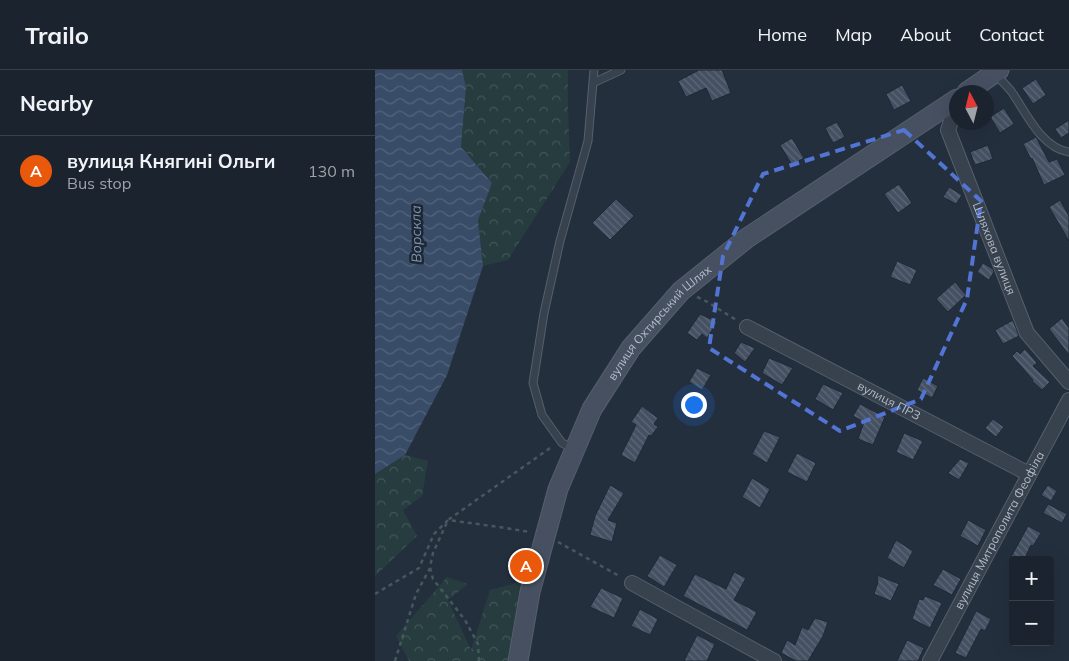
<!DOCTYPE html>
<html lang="en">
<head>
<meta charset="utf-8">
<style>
	body { margin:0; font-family:Mulish,sans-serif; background:#242b36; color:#f1f3f6 }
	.controls { position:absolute; right:15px; bottom:15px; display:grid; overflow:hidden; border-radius:5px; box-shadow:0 5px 20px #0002 }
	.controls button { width:45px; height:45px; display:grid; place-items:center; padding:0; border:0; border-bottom:1px solid #39404a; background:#1b232e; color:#f1f3f6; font:25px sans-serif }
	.compass { position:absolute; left:574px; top:15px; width:45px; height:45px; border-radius:50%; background:#1b232e; box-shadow:0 5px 20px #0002; rotate:353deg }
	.you { position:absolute; left:318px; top:334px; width:18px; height:18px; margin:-12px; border:4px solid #fff; border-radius:50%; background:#1a73e8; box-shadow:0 0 0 8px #1a73e833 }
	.badge { display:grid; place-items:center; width:32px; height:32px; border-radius:50%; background:#ea580c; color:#fff; font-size:16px; font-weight:700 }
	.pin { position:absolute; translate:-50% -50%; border:2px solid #fff; box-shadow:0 1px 5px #0006 }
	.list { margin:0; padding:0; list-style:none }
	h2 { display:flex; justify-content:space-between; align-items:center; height:65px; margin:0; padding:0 20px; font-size:21px }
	h2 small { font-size:16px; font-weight:400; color:#a0a4aa }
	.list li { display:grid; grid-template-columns:32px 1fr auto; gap:15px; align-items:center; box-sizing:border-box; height:70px; padding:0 20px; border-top:1px solid #39404a }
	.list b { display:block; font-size:19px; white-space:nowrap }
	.list p { margin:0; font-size:16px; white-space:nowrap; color:#a0a4aa }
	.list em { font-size:16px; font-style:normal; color:#a0a4aa }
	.map { position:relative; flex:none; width:694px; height:591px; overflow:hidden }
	header { display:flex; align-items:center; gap:30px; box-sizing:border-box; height:70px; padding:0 25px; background:#1b232e; border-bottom:1px solid #39404a }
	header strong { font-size:24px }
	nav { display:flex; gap:28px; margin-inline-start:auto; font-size:18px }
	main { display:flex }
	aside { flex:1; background:#1b232e }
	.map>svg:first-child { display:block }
	.forest { fill:url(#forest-crowns) }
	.water { fill:url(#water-waves) }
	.building { fill:url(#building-back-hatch); stroke:#1f2835 }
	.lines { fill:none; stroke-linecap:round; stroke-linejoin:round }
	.lane-casing { stroke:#565f6c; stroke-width:9 }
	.street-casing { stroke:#565f6c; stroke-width:16 }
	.secondary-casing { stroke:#565f6c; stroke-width:21 }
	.path { stroke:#44595c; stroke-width:2.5; stroke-dasharray:4 4; stroke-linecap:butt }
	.lane { stroke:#38414e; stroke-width:7 }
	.street { stroke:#38414e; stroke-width:14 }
	.secondary { stroke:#465061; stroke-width:19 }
	.marked { fill:none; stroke:#5274d3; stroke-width:4; stroke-dasharray:10 6; stroke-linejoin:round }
	.labels { text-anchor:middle; stroke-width:5; stroke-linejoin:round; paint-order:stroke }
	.street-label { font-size:12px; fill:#b4bcc9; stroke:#1d2633 }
	.water-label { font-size:14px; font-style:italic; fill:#7c92b1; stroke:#1d2633 }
</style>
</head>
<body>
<header>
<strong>Trailo</strong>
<nav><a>Home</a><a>Map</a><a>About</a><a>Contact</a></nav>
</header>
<main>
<aside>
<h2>Nearby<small></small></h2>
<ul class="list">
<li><span class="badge">A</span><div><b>вулиця Княгині Ольги</b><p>Bus stop</p></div><em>130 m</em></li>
</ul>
</aside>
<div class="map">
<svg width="694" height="591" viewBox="0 0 694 591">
	<defs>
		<pattern id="forest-crowns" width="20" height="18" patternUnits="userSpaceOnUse" patternTransform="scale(1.25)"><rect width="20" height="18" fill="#263c3f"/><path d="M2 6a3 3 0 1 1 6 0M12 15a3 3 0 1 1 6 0" fill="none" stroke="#435659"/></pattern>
		<pattern id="water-waves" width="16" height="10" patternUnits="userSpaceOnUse" patternTransform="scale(1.25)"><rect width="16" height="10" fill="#394c67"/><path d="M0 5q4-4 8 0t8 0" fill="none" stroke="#53647b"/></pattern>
		<pattern id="building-back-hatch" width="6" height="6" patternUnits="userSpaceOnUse" patternTransform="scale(1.25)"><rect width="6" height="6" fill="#455162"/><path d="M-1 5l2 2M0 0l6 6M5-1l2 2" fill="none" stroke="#5d6877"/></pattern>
	</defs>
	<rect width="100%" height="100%" fill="#242f3e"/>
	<path class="forest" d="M 87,0 L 193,0 L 193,39 L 195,92 L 133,190 L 108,196 L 103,149 L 117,113 L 86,77 L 91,17 Z
		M 30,385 L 53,391 L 47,426 L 28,440 L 42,466 L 0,506 L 0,404 Z
		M 72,507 L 93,514 L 73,530 L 96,580 L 115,520 L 149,511 L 134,591 L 34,591 L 21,566 Z"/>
	<path class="water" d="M 0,0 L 87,0 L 91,17 L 86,77 L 117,113 L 103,150 L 108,196 L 72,305 L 30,385 L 0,404 Z"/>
	<path class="building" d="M 324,0 L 347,0 L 356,23 L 337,31 L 331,18 L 311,27 L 303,11 Z
		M 661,9 L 671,25 L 658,34 L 647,18 Z
		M 527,15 L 536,31 L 519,40 L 511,24 Z
		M 629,38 L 639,54 L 625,63 L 615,47 Z
		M 694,50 L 694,63 L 686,68 L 680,59 Z
		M 462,52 L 470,67 L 458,73 L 450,58 Z
		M 661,67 L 674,92 L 682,89 L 690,105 L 669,115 L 657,88 L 656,89 L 648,74 Z
		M 417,68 L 429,88 L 417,95 L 405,75 Z
		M 613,75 L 618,89 L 600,95 L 595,82 Z
		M 524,114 L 537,133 L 523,143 L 509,124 Z
		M 574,117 L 587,125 L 581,134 L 568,127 Z
		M 241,129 L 259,146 L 235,170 L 217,153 Z
		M 685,130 L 694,146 L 694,171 L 674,137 Z
		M 522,191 L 542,200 L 535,215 L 515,207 Z
		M 608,193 L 618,199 L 619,202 L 614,210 L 602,202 Z
		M 580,212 L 591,225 L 573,242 L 561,229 Z
		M 325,244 L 342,252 L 332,268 L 327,264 L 322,270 L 312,263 Z
		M 687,248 L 694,258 L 694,285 L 674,259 Z
		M 638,250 L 644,266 L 628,274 L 620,260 Z
		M 366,272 L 380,278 L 370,292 L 359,283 Z
		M 650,279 L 662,293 L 658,296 L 675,312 L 667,320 L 657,311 L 658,310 L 637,286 L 642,281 L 645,284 Z
		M 394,288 L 418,298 L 407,315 L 387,303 Z
		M 322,298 L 336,305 L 327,320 L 314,312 Z
		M 548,308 L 563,316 L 557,328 L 542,320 Z
		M 448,314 L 468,323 L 458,340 L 440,329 Z
		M 485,334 L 510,347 L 498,375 L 483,369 L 489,352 L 478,346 Z
		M 267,336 L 283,348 L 279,354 L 283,357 L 276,366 L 274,365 L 260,393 L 246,385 L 261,355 L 256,352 Z
		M 618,349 L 629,357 L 621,367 L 610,358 Z
		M 389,361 L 405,367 L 392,393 L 377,384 Z
		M 529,363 L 548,371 L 538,390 L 521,382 Z
		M 422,383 L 441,393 L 432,412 L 412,402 Z
		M 585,389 L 594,393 L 584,410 L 573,403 Z
		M 377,408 L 395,419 L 385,438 L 367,427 Z
		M 235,415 L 249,423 L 233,450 L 242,453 L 237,472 L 215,465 L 220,446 Z
		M 673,415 L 682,421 L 676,431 L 666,425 Z
		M 673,434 L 692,444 L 687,453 L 668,443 Z
		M 593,450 L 611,460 L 603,476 L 585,466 Z
		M 653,456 L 666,463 L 658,476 L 656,475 L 649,490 L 642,490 L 636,487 Z
		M 521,470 L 538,481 L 529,498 L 512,488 Z
		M 285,485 L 302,495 L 289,517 L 272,506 Z
		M 568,499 L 586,509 L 577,525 L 558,515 Z
		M 359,502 L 371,508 L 359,530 L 382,542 L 372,560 L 308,526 L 320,504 L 351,519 Z
		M 502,505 L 524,514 L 516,531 L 499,524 L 503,512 Z
		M 226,518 L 248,528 L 239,548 L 215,537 Z
		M 550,526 L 567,533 L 555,558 L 537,549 L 544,529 L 548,530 Z
		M 265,539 L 283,549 L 275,565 L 256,556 Z
		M 601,541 L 616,549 L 610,561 L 606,559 L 591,588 L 580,583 Z
		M 440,548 L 453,552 L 448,566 L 433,591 L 421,591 L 406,583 L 412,570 L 420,575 L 427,557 L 433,560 Z
		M 322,565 L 340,574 L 332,591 L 309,591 Z
		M 532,570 L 549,578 L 543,591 L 522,591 Z"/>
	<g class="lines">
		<g class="lane-casing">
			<path id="lane" d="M 620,4 C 625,9 631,15 636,21 C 651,42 666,78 694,82
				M 218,13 L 246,0
				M 199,379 L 187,373 L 167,345 L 158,313 L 169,243 L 185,171 L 213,71 L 219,0"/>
		</g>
		<g class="street-casing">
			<g id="street">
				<path id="s1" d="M 577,32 L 578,45 L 573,60 L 652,263 L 694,312"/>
				<path id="s2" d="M 372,257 L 654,404"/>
				<path d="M 257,513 L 399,591"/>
				<path id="s3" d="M 555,591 L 694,330"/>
			</g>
		</g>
		<g class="secondary-casing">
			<g id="secondary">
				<path d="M 592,22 L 624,0"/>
				<path id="s4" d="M 143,591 L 155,522 L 183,419 L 217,339 L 256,278 L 306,221 L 372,168 L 582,29"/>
			</g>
		</g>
		<path class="path" d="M 322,227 L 329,230 L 363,251
			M 183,472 L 246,507
			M 0,524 L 44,498 L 59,464 L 73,450 L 124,457 L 155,462
			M 20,591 L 41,524 L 55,498
			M 104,591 L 103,574 L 90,550 L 58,509 L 55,497 L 58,483 L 73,450 L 178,376"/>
		<use href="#lane" class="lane"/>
		<use href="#street" class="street"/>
		<use href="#secondary" class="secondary"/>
	</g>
	<path class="marked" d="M 529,60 L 606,131 L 592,229 L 546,329 L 465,361 L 334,278 L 348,186 L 388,104 Z"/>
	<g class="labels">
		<g class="street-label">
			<text dy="4" stroke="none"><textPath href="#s1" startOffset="156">Шляхова вулиця</textPath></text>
			<text dy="4" stroke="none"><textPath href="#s4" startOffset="374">вулиця Охтирський Шлях</textPath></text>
			<text dy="4" stroke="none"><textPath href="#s2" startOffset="160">вулиця ПРЗ</textPath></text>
			<text dy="4" stroke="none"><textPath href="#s3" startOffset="148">вулиця Митрополита Феофіла</textPath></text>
		</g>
		<g class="water-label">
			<text transform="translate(41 164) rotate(-91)" y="5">Ворскла</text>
		</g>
	</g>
</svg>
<div class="controls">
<button>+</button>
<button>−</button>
</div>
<svg class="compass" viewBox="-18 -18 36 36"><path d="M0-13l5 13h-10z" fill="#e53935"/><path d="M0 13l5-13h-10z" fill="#a0a4aa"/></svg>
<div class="you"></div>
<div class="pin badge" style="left:151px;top:496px">A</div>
</div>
</main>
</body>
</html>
